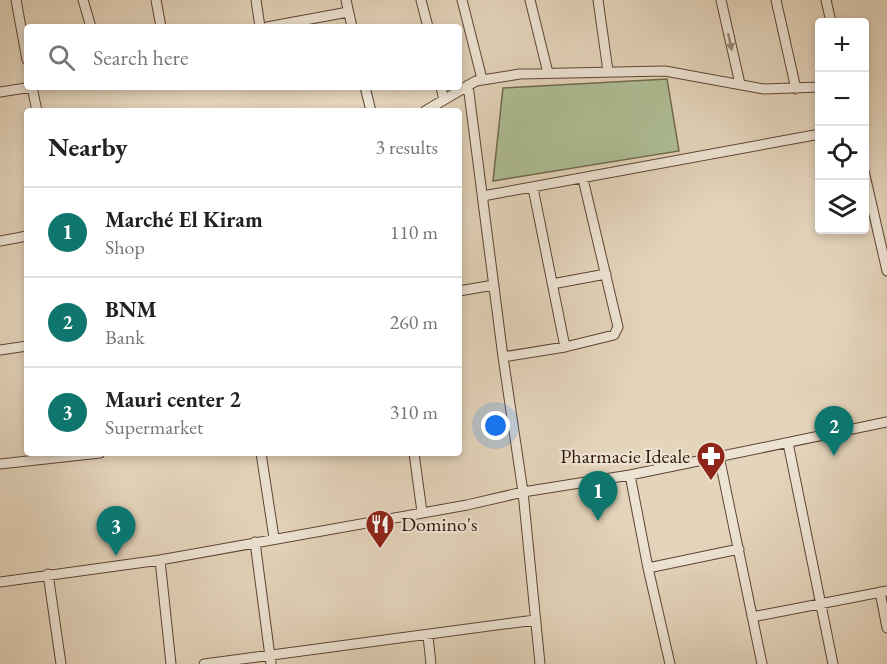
<!DOCTYPE html>
<html lang="en">
<head>
<meta charset="utf-8">
<style>
	body { margin:0; font-family:"EB Garamond",serif; background:#f2f2f2; color:#222 }
	.controls { position:absolute; right:18px; top:18px; display:grid; overflow:hidden; border-radius:6px; box-shadow:0 3px 9px #0003 }
	.controls button { width:54px; height:54px; display:grid; place-items:center; padding:0; border:0; border-bottom:2px solid #e0e0e0; background:#fff; color:#222; font:30px sans-serif }
	.you { position:absolute; left:496px; top:426px; width:21px; height:21px; margin:-15px; border:4px solid #fff; border-radius:50%; background:#1a73e8; box-shadow:0 0 0 9px #1a73e833 }
	.badge { display:grid; place-items:center; width:39px; height:39px; border-radius:50%; background:#0f766e; color:#fff; font-size:20px; font-weight:700 }
	.pin { position:absolute; translate:-50% -50px; filter:drop-shadow(0 2px 3px #0008) }
	.pin::after { content:''; position:absolute; top:32px; width:21px; height:18px; background:inherit; clip-path:polygon(0 0,100% 0,50% 100%) }
	.list { margin:0; padding:0; list-style:none }
	h2 { display:flex; justify-content:space-between; align-items:center; height:78px; margin:0; padding:0 24px; font-size:26px }
	h2 small { font-size:20px; font-weight:400; color:#767676 }
	.list li { display:grid; grid-template-columns:39px 1fr auto; gap:18px; align-items:center; box-sizing:border-box; height:90px; padding:0 24px; border-top:2px solid #e0e0e0 }
	.list b { display:block; font-size:22px; white-space:nowrap }
	.list p { margin:0; font-size:20px; white-space:nowrap; color:#767676 }
	.list em { font-size:20px; font-style:normal; color:#767676 }
	.icon { flex:none; width:33px; height:33px; fill:none; stroke:currentColor; stroke-width:2; stroke-linecap:round; stroke-linejoin:round }
	.map { position:relative; flex:none; width:887px; height:664px; overflow:hidden }
	.search { position:absolute; background:#fff; box-shadow:0 3px 9px #0003; left:24px; top:24px; width:438px; height:66px; display:flex; align-items:center; gap:15px; box-sizing:border-box; padding:0 21px; border-radius:6px; color:#767676; font-size:22px }
	.panel { position:absolute; background:#fff; box-shadow:0 3px 9px #0003; left:24px; top:108px; width:438px; height:348px; border-radius:6px }
	.map>svg:first-child { display:block }
	.green { fill:#aebe94; stroke:#6f694d; stroke-width:1.5 }
	.lines { fill:none; stroke-linecap:round; stroke-linejoin:round }
	.minor-casing { stroke:#5d4433; stroke-width:11 }
	.minor { stroke:#ede3d3; stroke-width:9 }
	.oneway { fill:#988677 }
	.labels { text-anchor:middle; stroke-width:4.5; stroke-linejoin:round; paint-order:stroke }
	.poi-label { font-size:20px; fill:#301406; stroke:#ede3d3; text-anchor:end }
</style>
</head>
<body>
<div class="map">
<svg width="887" height="664" viewBox="0 0 887 664">
	<rect width="100%" height="100%" fill="#e4d4bb"/>
	<filter id="stains"><feTurbulence type="fractalNoise" baseFrequency=".00333" numOctaves="4"/><feColorMatrix values="0 0 0 0 .2 0 0 0 0 .09 0 0 0 0 .02 0 0 0 .5 -.17"/></filter>
	<radialGradient id="worn" r=".72"><stop offset=".6" stop-color="#630" stop-opacity="0"/><stop offset="1" stop-color="#630" stop-opacity=".3"/></radialGradient>
	<path class="green" d="M 667,79 L 679,151 L 493,181 L 503,88 Z"/>
	<g class="lines">
		<g class="minor-casing">
			<path id="minor" d="M 16,0 L 27,60
				M 83,0 L 91,27
				M 156,0 L 161,27
				M 256,0 L 260,27
				M 346,0 L 352,27
				M 421,0 L 428,27
				M 462,0 L 482,79
				M 530,0 L 548,73
				M 598,0 L 608,71
				M 721,0 L 740,84
				M 776,0 L 796,89
				M 826,0 L 831,22
				M 267,27 L 348,12
				M 468,85 L 503,357 L 523,492 L 540,664
				M 32,87 L 37,111
				M 365,87 L 371,111
				M 441,87 L 444,100
				M 0,92 L 32,87
				M 425,111 L 476,81 L 520,74 L 665,71 L 764,89 L 820,87
				M 864,171 L 887,271
				M 533,188 L 565,347
				M 483,196 L 820,134
				M 0,241 L 27,236
				M 552,284 L 606,274
				M 459,291 L 494,285
				M 0,350 L 27,346
				M 503,357 L 565,347 L 614,335 L 618,327 L 583,179
				M 788,443 L 833,664
				M 261,453 L 274,538
				M 414,453 L 422,512
				M 719,456 L 762,664
				M 0,464 L 100,453
				M 630,475 L 648,568 L 670,664
				M 255,542 L 271,664
				M 160,560 L 171,664
				M 648,568 L 739,549
				M 48,574 L 61,664
				M 0,582 L 160,560 L 467,505 L 523,492 L 630,475 L 887,422
				M 880,592 L 887,628
				M 752,617 L 887,591
				M 428,636 L 431,664
				M 204,664 L 535,620"/>
		</g>
		<use href="#minor" class="minor"/>
	</g>
	<defs><path id="oneway-solid" d="M-6-.8H1V-3.2L6.5 0L1 3.2V.8H-6Z" transform="scale(1.5)"/></defs>
	<use class="oneway" href="#oneway-solid" transform="translate(730 42) rotate(78)"/>
	<defs>
		<g id="pharmacy-pin" transform="scale(1.5)"><path d="M0 17L-7.5 6A9.5 9.5 0 1 1 7.5 6Z" fill="#8f2418" stroke="#ede3d3"/><path d="M-2-6h4v4h4v4h-4v4h-4v-4h-4v-4h4Z" fill="#fff"/></g>
		<g id="restaurant-pin" transform="scale(1.5)"><path d="M0 17L-7.5 6A9.5 9.5 0 1 1 7.5 6Z" fill="#8f2418" stroke="#ede3d3"/><path d="M-5-6h1v4h1v-4h1v4h1v-4h1v5L-1.5 .5V6h-2V.5L-5-1ZM5-6V6H3V1.5H1.5Q1.5-4 5-6Z" fill="#fff"/></g>
	</defs>
	<g fill-rule="evenodd">
		<use href="#pharmacy-pin" x="711" y="456"/>
		<use href="#restaurant-pin" x="380" y="524"/>
	</g>
	<g class="labels">
		<g class="poi-label">
			<text x="690" y="463">Pharmacie Ideale</text>
			<text x="401" y="531" text-anchor="start">Domino's</text>
		</g>
	</g>
	<rect width="100%" height="100%" filter="url(#stains)"/>
	<rect width="100%" height="100%" fill="url(#worn)"/>
</svg>
<div class="controls">
<button>+</button>
<button>−</button>
<button><svg class="icon" aria-label="locate" viewBox="0 0 24 24"><circle cx="12" cy="12" r="6"/><path d="M12 2v4M12 18v4M2 12h4M18 12h4"/></svg></button>
<button><svg class="icon" aria-label="layers" viewBox="0 0 24 24"><path d="M12 4l9 5-9 5-9-5zM3 14l9 5 9-5"/></svg></button>
</div>
<div class="you"></div>
<div class="pin badge" style="left:598px;top:521px">1</div>
<div class="pin badge" style="left:834px;top:456px">2</div>
<div class="pin badge" style="left:116px;top:556px">3</div>
<div class="search"><svg class="icon" aria-label="search" viewBox="0 0 24 24"><circle cx="10" cy="10" r="6"/><path d="M15 15l6 6"/></svg>Search here</div>
<section class="panel">
<h2>Nearby<small>3 results</small></h2>
<ul class="list">
<li><span class="badge">1</span><div><b>Marché El Kiram</b><p>Shop</p></div><em>110 m</em></li>
<li><span class="badge">2</span><div><b>BNM</b><p>Bank</p></div><em>260 m</em></li>
<li><span class="badge">3</span><div><b>Mauri center 2</b><p>Supermarket</p></div><em>310 m</em></li>
</ul>
</section>
</div>
</body>
</html>
